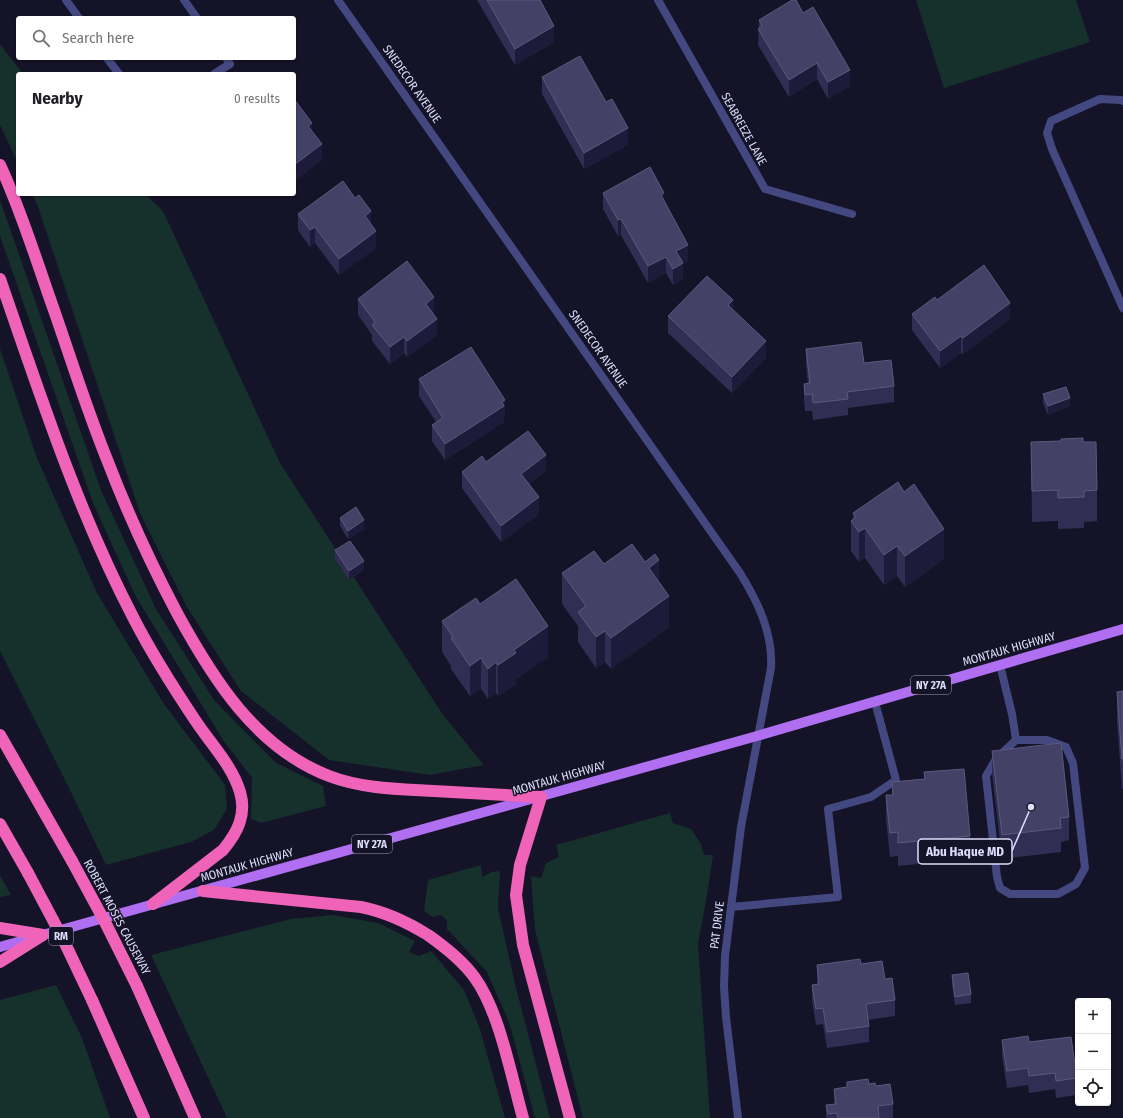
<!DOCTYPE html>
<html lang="en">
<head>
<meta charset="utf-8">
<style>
	body { margin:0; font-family:"Fira Sans Condensed",sans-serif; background:#f6f6f6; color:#202124 }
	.controls { position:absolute; right:12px; bottom:12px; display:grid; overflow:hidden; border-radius:4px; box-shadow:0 1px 3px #0004 }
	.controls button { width:36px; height:36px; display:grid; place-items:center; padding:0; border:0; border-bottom:1px solid #e0e0e0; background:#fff; color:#202124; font:20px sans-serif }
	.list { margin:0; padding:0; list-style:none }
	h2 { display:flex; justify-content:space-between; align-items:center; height:52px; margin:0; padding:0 16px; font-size:17px }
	h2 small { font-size:13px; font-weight:400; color:#757577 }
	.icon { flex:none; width:22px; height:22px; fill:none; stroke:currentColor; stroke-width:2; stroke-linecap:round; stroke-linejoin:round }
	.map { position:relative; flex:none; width:1123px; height:1118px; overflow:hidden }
	.search { position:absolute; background:#fff; box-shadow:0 1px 3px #0004; left:16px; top:16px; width:280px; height:44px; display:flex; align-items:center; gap:10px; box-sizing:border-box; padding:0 14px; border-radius:4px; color:#757577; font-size:15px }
	.panel { position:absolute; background:#fff; box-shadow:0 1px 3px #0004; left:16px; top:72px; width:280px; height:124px; border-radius:4px }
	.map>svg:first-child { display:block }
	.green { fill:#16312c }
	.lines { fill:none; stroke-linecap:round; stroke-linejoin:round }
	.service { stroke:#434881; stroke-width:8 }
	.minor { stroke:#434881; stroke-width:8 }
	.primary { stroke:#af6ff0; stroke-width:10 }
	.motorway { stroke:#ef64b8; stroke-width:12 }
	.motorway-bridge { stroke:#ef64b8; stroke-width:12 }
	.wall { fill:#312e53 }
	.shaded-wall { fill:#1e1b3a }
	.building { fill:#434165; stroke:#5c597c }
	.labels { text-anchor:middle; stroke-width:3; stroke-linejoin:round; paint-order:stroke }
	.shield { fill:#141327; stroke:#a1a0bb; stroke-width:1 }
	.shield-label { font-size:11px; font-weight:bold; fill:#ddddfb }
	.street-label { font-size:12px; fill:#ddddfb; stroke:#141327 }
	.leader { fill:none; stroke:#ddddfb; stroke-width:1.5 }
	.callout-dot { fill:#ddddfb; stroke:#141327; stroke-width:1.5 }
	.callout { fill:#141327; stroke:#ddddfb; stroke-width:1.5 }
	.callout-label { font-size:13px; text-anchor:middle; font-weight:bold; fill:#ddddfb }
</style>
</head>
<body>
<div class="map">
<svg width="1123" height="1118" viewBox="0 0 1123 1118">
	<rect width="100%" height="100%" fill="#141327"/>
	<path class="green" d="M 916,0 L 1076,0 L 1090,42 L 944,88 Z
		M 0,44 L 23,74 L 18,74 L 18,163 L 0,125 Z
		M 32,194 L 145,194 L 163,211 L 280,463 L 443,715 L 484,765 L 430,775 L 329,760 L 241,691 L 187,607 L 140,513 L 37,204 Z
		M 0,200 L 101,490 L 156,609 L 214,700 L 276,763 L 323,786 L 326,806 L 261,823 L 251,819 L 252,778 L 223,740 L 135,595 L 93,503 L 0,236 Z
		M 0,349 L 37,458 L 97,593 L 164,704 L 225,785 L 227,809 L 214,830 L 191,842 L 106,865 L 67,784 L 0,651 Z
		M 670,813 L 673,823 L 691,829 L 701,844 L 704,855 L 713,855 L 707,895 L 698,944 L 710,1118 L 583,1118 L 535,930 L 531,876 L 541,878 L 546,863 L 559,857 L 556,845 Z
		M 481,865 L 482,877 L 492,872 L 500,871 L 498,908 L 515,984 L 550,1118 L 535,1118 L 509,1022 L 487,972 L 447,929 L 447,921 L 441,915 L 433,917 L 424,911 L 428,880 Z
		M 0,875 L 11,895 L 0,897 Z
		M 333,915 L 378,923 L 415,941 L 409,952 L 419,956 L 431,951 L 464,990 L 480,1029 L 505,1118 L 227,1118 L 151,955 L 291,919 Z
		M 56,985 L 82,1038 L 110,1118 L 0,1118 L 0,1000 Z"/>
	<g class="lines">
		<path class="service" d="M 66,0 L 79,18
			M 184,0 L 197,18
			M 107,58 L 119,74
			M 214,74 L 230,64 L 226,58
			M 1123,101 L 1121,100 L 1100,99 L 1051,121 L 1047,133 L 1052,149 L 1123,308
			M 1000,665 L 1012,714 L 1016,740 L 996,759 L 986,776 L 997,877 L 1000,888 L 1010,894 L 1058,894 L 1076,884 L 1085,868 L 1073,763 L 1066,747 L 1047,740 L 1016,740
			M 731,907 L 838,897 L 828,809 L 871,797 L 896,780 L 875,702"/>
		<path class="minor" d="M 338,0 L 740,573 C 758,602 773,633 771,668 L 741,827 L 725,956 L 724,987 L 726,1017 L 738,1118
			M 658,0 L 765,189 L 852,214"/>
		<path class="primary" d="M 0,947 L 757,736 L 1123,629"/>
		<path class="motorway" d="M 0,165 C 22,212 37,263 55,313 C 72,362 88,413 108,462 C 128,514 151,564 177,613 C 213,679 256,748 329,776 C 363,789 399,789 434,791 C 470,793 505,795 541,797 L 520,865 L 516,895 L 523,945 L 570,1118
			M 0,279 C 40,394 77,510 134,619 C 152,654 173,687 195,720 C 210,743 232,765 240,792 C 247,815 237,833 223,850 L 153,904
			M 0,735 L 72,861
			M 0,824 L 28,873
			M 203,891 L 361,907 C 386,912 407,922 428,935 C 445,947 463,961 475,978 C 500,1013 511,1076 523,1118
			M 0,928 L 43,935
			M 0,962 L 43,935
			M 137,986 L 195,1118
			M 92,1000 L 144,1118"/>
		<path class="motorway-bridge" d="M 72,861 L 105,922 L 137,986
			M 28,873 L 62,937 L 92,1000"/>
	</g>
	<path class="wall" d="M 477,0 L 540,0 L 554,42 L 515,65 Z
		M 803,13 L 850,86 L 828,99 L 817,79 L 789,97 L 758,45 L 759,20 Z
		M 542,77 L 628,145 L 584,169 L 542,94 Z
		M 603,193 L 664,202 L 688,261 L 683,263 L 683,279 L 673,285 L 666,273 L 648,283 L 621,235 L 618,236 L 603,209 Z
		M 298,214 L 371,224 L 376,248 L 339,275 L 315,243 L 310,247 L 298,230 Z
		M 358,299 L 434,314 L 437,335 L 407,357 L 404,353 L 390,364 L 372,341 L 372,335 L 358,315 Z
		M 937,300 L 1010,319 L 963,354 L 961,353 L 940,368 L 912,330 L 912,314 Z
		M 668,316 L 766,358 L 732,393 L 668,333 Z
		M 806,349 L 864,363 L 894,386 L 894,402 L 848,408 L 848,415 L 813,420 L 812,411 L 805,411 L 804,401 L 804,384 L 808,384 L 806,365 Z
		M 419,379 L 505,417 L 504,417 L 504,422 L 445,460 L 432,441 L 432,425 L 436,422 L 419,396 Z
		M 1043,394 L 1070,406 L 1048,415 L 1043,403 Z
		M 1031,442 L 1083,442 L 1097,490 L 1097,521 L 1084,522 L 1084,528 L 1058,529 L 1058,521 L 1032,522 Z
		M 486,462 L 546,471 L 529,484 L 539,514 L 501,542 L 462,488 L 462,472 Z
		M 853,513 L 944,559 L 905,587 L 897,576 L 884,585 L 865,558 L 859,562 L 851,551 L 851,521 L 853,519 Z
		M 340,518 L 364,529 L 348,539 L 340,526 Z
		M 335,550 L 364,569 L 349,580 L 335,559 Z
		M 604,564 L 659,582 L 669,627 L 611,669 L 605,662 L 596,668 L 578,642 L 578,626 L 562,604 L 562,573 Z
		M 480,604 L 548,657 L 516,679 L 516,684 L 498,696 L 496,693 L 488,699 L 481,689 L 470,696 L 451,669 L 451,666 L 442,652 L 442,621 Z
		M 1123,691 L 1123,789 L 1122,789 L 1117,722 L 1117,692 Z
		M 992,751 L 1069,817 L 1069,840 L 1061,842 L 1061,852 L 1002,859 L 992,774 Z
		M 924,772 L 970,836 L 970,859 L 898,866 L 898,856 L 890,857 L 886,819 L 886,795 L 892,795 L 892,782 L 924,779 Z
		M 861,964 L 885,979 L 895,1000 L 895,1016 L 868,1020 L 869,1026 L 869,1042 L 827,1048 L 823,1024 L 816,1025 L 812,1001 L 812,985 L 817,984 L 817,965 Z
		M 952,975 L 971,994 L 971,1003 L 955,1005 L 952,984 Z
		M 1002,1040 L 1029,1042 L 1077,1078 L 1077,1095 L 1056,1098 L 1055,1089 L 1029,1093 L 1028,1085 L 1007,1088 L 1002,1056 Z
		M 847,1082 L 869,1084 L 876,1086 L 893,1104 L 893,1118 L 826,1118 L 826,1105 L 834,1104 L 834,1089 L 847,1087 Z"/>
	<path class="shaded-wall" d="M 554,26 L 554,42 L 515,65 L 515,49 Z
		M 817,63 L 817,79 L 789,97 L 789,80 Z
		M 850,70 L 850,86 L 828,99 L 828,82 Z
		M 312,123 L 312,139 L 308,126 Z
		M 628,128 L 628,145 L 584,169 L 584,153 Z
		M 322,144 L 322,160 L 294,182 L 294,165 Z
		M 664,193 L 664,210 L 661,195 Z
		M 371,211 L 371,227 L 365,216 Z
		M 621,219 L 621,235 L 618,236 L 618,220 Z
		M 315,227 L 315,243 L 310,247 L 310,230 Z
		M 376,231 L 376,248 L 339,275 L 339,259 Z
		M 688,245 L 688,261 L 683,263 L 683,279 L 673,285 L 673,269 L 676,251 Z
		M 666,257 L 666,273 L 648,283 L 648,266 Z
		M 434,297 L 434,314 L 426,320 L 426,304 Z
		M 733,300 L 733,317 L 728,305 Z
		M 1010,303 L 1010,319 L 963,354 L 963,338 Z
		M 437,319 L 437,335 L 407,357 L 407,341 Z
		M 961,336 L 961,353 L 940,368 L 940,351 Z
		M 404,337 L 404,353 L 390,364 L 390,347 Z
		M 766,341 L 766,358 L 732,393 L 732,377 Z
		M 1070,398 L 1070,406 L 1048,415 L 1048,406 Z
		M 505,400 L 505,417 L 504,417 L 504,422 L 445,460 L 445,444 Z
		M 546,455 L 546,471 L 521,490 L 521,474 Z
		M 539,497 L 539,514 L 501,542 L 501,526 Z
		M 364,520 L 364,529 L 348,539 L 348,531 Z
		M 865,528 L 865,558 L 859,562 L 859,532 Z
		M 944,529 L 944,559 L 905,587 L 905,556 Z
		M 897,546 L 897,576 L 884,585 L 884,555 Z
		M 659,560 L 659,591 L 649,568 Z
		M 364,561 L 364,569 L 349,580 L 349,571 Z
		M 669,596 L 669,627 L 611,669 L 611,638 Z
		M 548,626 L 548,657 L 516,679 L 516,684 L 498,696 L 498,665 L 514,650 Z
		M 605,631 L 605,662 L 596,668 L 596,637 Z
		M 481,658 L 481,689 L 470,696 L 470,666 Z
		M 496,662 L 496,693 L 488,699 L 488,669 Z"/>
	<path class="building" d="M 487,0 L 540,0 L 554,26 L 515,49 Z
		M 792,0 L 796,0 L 803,13 L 813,7 L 850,70 L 828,82 L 817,63 L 789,80 L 758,29 L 762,26 L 759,20 Z
		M 580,56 L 606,102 L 612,99 L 628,128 L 584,153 L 542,77 Z
		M 294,99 L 312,123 L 308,126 L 322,144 L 294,165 Z
		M 650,167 L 664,193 L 661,195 L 688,245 L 676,251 L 683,263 L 673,269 L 666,257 L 648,266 L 621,219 L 618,220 L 603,193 Z
		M 343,181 L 355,198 L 359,195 L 371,211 L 365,216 L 376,231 L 339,259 L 315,227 L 310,230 L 298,214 Z
		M 407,261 L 434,297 L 426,304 L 437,319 L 407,341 L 404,337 L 390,347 L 372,325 L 375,322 L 358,299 Z
		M 984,265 L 1010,303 L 963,338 L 961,336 L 940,351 L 912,314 L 935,297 L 937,300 Z
		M 707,276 L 733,300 L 728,305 L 766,341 L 732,377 L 668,316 Z
		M 861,342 L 864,363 L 891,360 L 894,386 L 847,392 L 848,399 L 813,403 L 812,394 L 805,395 L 804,384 L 810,383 L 806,349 Z
		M 471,347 L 505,400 L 502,402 L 504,406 L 445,444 L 432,425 L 443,418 L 419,379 Z
		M 1066,387 L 1070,398 L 1048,406 L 1043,394 Z
		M 528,431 L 546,455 L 521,474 L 539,497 L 501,526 L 462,472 L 482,456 L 486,462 Z
		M 1083,438 L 1083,442 L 1096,442 L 1097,490 L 1084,491 L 1084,497 L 1058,498 L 1058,490 L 1032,491 L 1031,442 L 1061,441 L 1061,439 Z
		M 898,482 L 904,492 L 914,484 L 944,529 L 905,556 L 897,546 L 884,555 L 865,528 L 859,532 L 851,521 L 856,517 L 853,513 Z
		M 356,507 L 364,520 L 348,531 L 340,518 Z
		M 350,541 L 364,561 L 349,571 L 335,550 Z
		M 632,544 L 645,562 L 655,554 L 659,560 L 649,568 L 669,596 L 611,638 L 605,631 L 596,637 L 578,612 L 586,606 L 562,573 L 594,551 L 604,564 Z
		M 516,579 L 548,626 L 514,650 L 516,653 L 498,665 L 496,662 L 488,669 L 481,658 L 470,666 L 451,638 L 453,637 L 442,621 L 476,598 L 480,604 Z
		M 1123,691 L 1123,759 L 1122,759 L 1117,692 Z
		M 1061,743 L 1069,817 L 1060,818 L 1061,828 L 1002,835 L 992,751 Z
		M 964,769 L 970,836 L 898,843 L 898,832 L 890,833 L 886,795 L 893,795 L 892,782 L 925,779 L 924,772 Z
		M 860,959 L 861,964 L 882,961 L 885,979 L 892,978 L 895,1000 L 866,1004 L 869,1026 L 827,1032 L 823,1008 L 816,1009 L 812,985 L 819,984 L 817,965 Z
		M 968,973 L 971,994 L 955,997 L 952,975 Z
		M 1028,1036 L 1029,1042 L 1071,1037 L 1077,1078 L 1056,1081 L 1055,1073 L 1029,1076 L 1028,1068 L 1007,1071 L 1002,1040 Z
		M 868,1079 L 869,1084 L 875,1083 L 876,1086 L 890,1084 L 893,1104 L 878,1106 L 879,1118 L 838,1118 L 837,1113 L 828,1114 L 826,1105 L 836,1104 L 834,1089 L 847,1087 L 847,1082 Z"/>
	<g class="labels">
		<g class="shield">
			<rect x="911" y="676" width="40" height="18" rx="3"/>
			<rect x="352" y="835" width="40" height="18" rx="3"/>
			<rect x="49" y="927" width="24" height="18" rx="3"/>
		</g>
		<g class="shield-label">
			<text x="931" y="689">NY 27A</text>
			<text x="372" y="848">NY 27A</text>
			<text x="61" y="940">RM</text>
		</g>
		<g class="street-label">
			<text transform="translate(412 84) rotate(55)" y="4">SNEDECOR AVENUE</text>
			<text transform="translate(744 129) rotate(61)" y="4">SEABREEZE LANE</text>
			<text transform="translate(598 349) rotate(55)" y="4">SNEDECOR AVENUE</text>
			<text transform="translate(1009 649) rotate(-16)" y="4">MONTAUK HIGHWAY</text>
			<text transform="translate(559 778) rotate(-16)" y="4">MONTAUK HIGHWAY</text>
			<text transform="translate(247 865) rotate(-16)" y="4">MONTAUK HIGHWAY</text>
			<text transform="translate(117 917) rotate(62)" y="4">ROBERT MOSES CAUSEWAY</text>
			<text transform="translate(717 925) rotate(-83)" y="4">PAT DRIVE</text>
		</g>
	</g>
	<path class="leader" d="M1031 807L1012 851"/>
	<circle class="callout-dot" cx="1031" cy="807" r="4"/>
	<rect class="callout" x="918" y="839" width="94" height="25" rx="4"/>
	<g class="callout-label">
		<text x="965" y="856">Abu Haque MD</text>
	</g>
</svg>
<div class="controls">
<button>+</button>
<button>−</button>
<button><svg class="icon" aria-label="locate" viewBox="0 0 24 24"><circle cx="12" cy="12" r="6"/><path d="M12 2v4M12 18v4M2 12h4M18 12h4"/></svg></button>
</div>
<div class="search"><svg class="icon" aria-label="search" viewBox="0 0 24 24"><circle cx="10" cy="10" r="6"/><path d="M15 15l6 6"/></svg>Search here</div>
<section class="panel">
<h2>Nearby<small>0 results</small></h2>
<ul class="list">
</ul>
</section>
</div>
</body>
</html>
